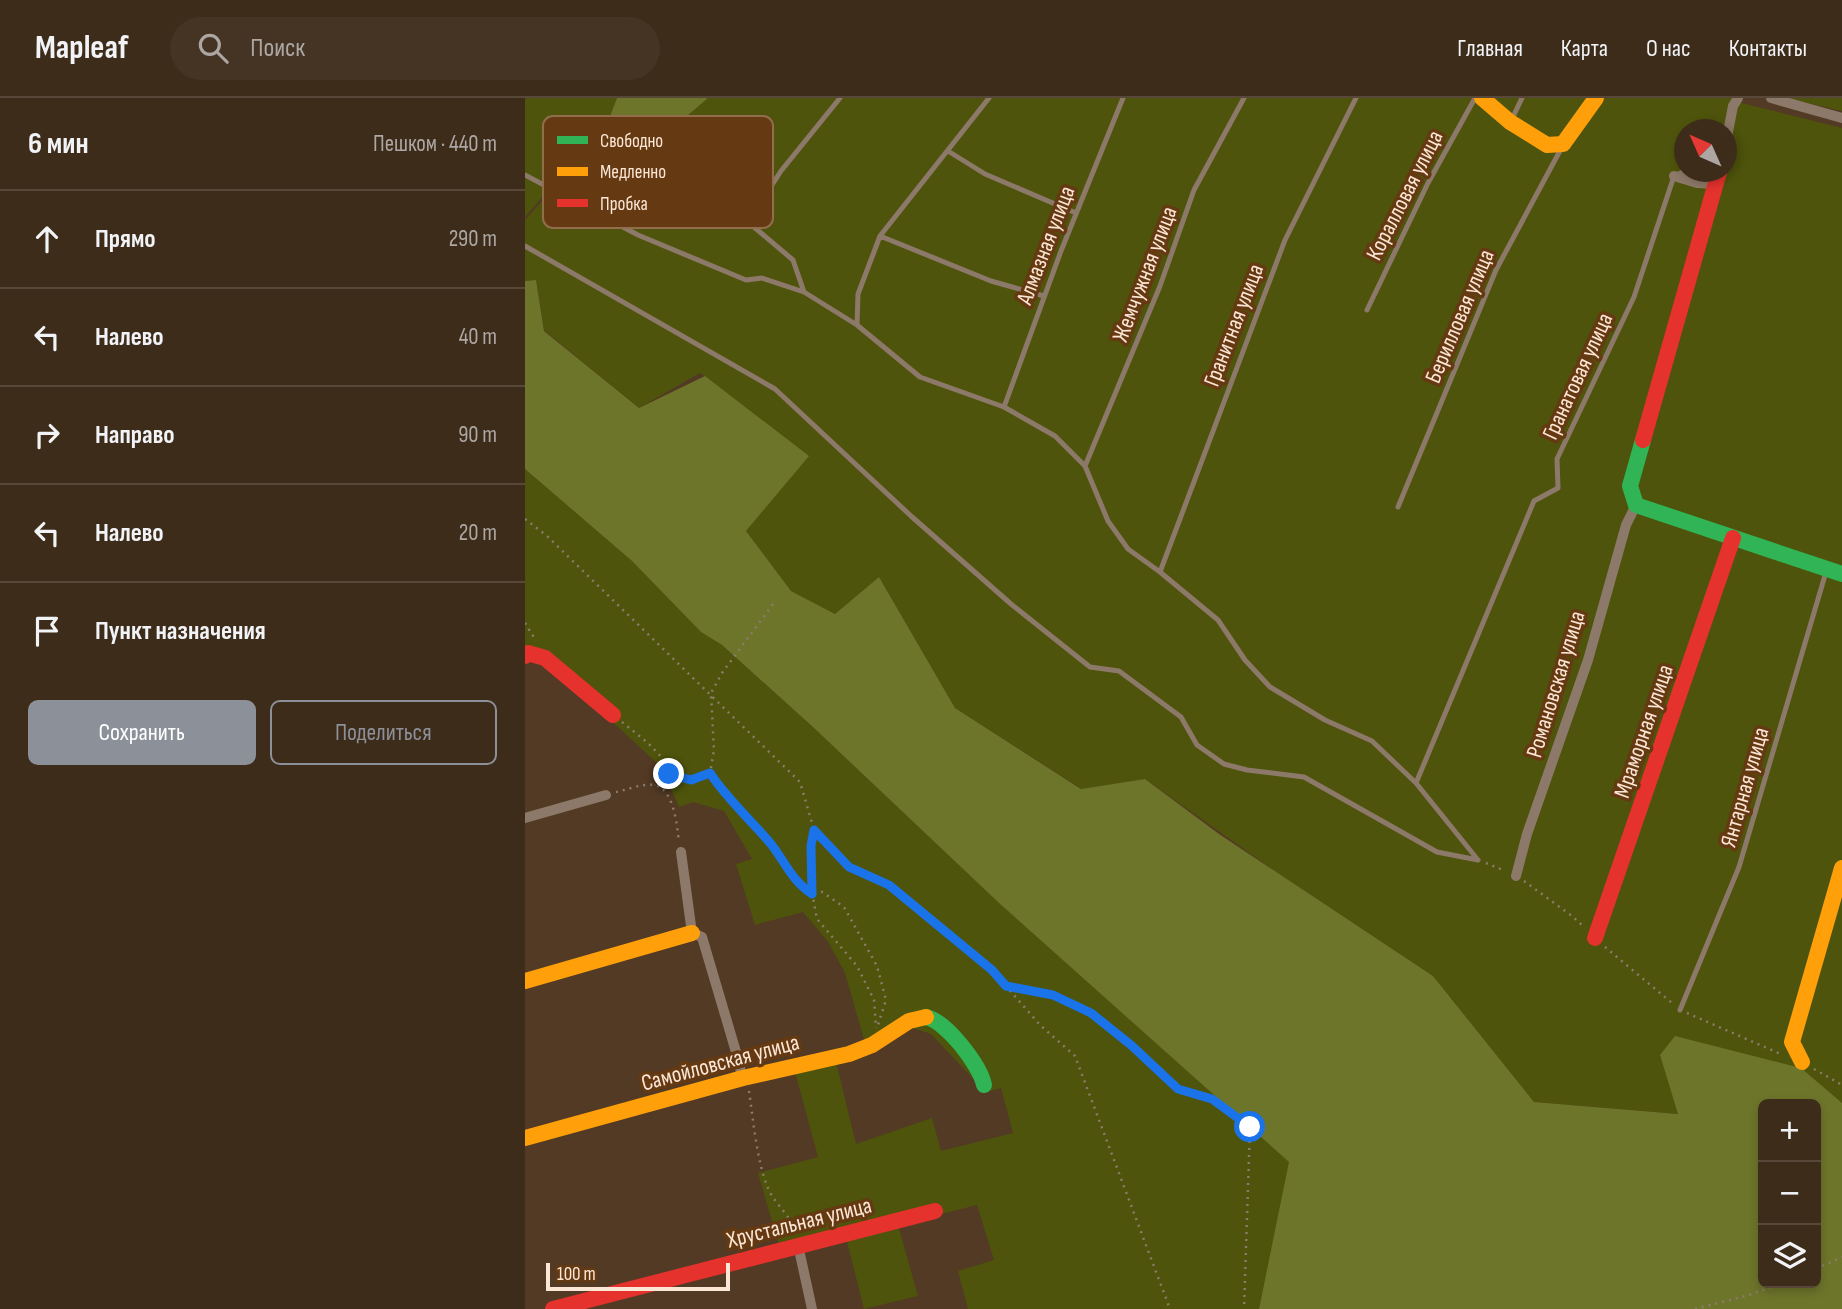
<!DOCTYPE html>
<html lang="ru">
<head>
<meta charset="utf-8">
<style>
	body { margin:0; font-family:"Sofia Sans Condensed",sans-serif; background:#453424; color:#f1f3f6 }
	.controls { position:absolute; right:21px; bottom:21px; display:grid; overflow:hidden; border-radius:10px; box-shadow:0 4px 10px #0003 }
	.controls button { width:63px; height:63px; display:grid; place-items:center; padding:0; border:0; border-bottom:2px solid #57483a; background:#3e2c1b; color:#f1f3f6; font:35px sans-serif }
	.compass { position:absolute; left:1149px; top:21px; width:63px; height:63px; border-radius:50%; background:#3e2c1b; box-shadow:0 4px 10px #0003; rotate:315deg }
	.scale { position:absolute; left:21px; bottom:18px; width:184px; box-sizing:border-box; padding-left:7px; border:4px solid #fce6d6; border-top:0; font-size:19px; line-height:24px; white-space:nowrap; color:#fce6d6; -webkit-text-stroke:5px #653911; paint-order:stroke }
	.stop { position:absolute; width:21px; height:21px; margin:-16px; border:5px solid #1a73e8; border-radius:50%; background:#fff }
	.stop.end { background:#1a73e8; border-color:#fff; box-shadow:0 2px 7px #0008 }
	.list { margin:0; padding:0; list-style:none }
	h2 { display:flex; justify-content:space-between; align-items:center; height:91px; margin:0; padding:0 28px; font-size:30px }
	h2 small { font-size:23px; font-weight:400; color:#ada7a3 }
	.list li { display:grid; grid-template-columns:46px 1fr auto; gap:21px; align-items:center; box-sizing:border-box; height:98px; padding:0 28px; border-top:2px solid #57483a }
	.list b { display:block; font-size:26px; white-space:nowrap }
	.list em { font-size:23px; font-style:normal; color:#ada7a3 }
	.actions { display:flex; gap:14px; padding:21px 28px }
	.actions a { flex:1; padding:16px 0; border:2px solid #8c9099; border-radius:10px; text-align:center; font-size:24px; color:#8c9099 }
	.actions .main { background:#8c9099; color:#fff }
	.icon { flex:none; width:38px; height:38px; fill:none; stroke:currentColor; stroke-width:2; stroke-linecap:round; stroke-linejoin:round }
	.map { position:relative; flex:none; width:1317px; height:1211px; overflow:hidden }
	header { display:flex; align-items:center; gap:42px; box-sizing:border-box; height:98px; padding:0 35px; background:#3e2c1b; border-bottom:2px solid #57483a }
	header strong { font-size:33px }
	nav { display:flex; gap:38px; margin-inline-start:auto; font-size:24px }
	.search { width:490px; height:63px; background:#453424; display:flex; align-items:center; gap:18px; box-sizing:border-box; padding:0 24px; border-radius:38px; color:#ada7a3; font-size:26px }
	main { display:flex }
	aside { flex:1; background:#3e2c1b }
	.map>svg:first-child { display:block }
	.green { fill:#4e540b }
	.forest { fill:#6d752b; fill-rule:evenodd }
	.lines { fill:none; stroke-linecap:round; stroke-linejoin:round }
	.path { stroke:#8c7b6b; stroke-width:2.5; stroke-dasharray:2 5; stroke-linecap:butt }
	.lane { stroke:#8d7969; stroke-width:5 }
	.street { stroke:#8d7969; stroke-width:10 }
	.fast { stroke:#30b455; stroke-width:16 }
	.slow { stroke:#ff9f0a; stroke-width:16 }
	.jam { stroke:#e5322d; stroke-width:16 }
	.route { stroke:#1a73e8; stroke-width:9 }
	.labels { text-anchor:middle; stroke-width:7; stroke-linejoin:round; paint-order:stroke }
	.street-label { font-size:23px; fill:#fce6d6; stroke:#653911 }
	.key { fill:#653911; stroke:#926d4c; stroke-width:2 }
	.key-label { font-size:19px; fill:#fce6d6 }
</style>
</head>
<body>
<header>
<strong>Mapleaf</strong>
<div class="search"><svg class="icon" aria-label="search" viewBox="0 0 24 24"><circle cx="10" cy="10" r="6"/><path d="M15 15l6 6"/></svg>Поиск</div>
<nav><a>Главная</a><a>Карта</a><a>О нас</a><a>Контакты</a></nav>
</header>
<main>
<aside>
<h2>6 мин<small>Пешком · 440 m</small></h2>
<ul class="list">
<li><svg class="icon" aria-label="ahead" viewBox="0 0 24 24"><path d="M12 20V5M6 11l6-6 6 6"/></svg><div><b>Прямо</b></div><em>290 m</em></li>
<li><svg class="icon" aria-label="left" viewBox="0 0 24 24"><path d="M17 20v-9H6M10 6l-5 5 5 5"/></svg><div><b>Налево</b></div><em>40 m</em></li>
<li><svg class="icon" aria-label="right" viewBox="0 0 24 24"><path d="M7 20v-9h11M14 6l5 5-5 5"/></svg><div><b>Направо</b></div><em>90 m</em></li>
<li><svg class="icon" aria-label="left" viewBox="0 0 24 24"><path d="M17 20v-9H6M10 6l-5 5 5 5"/></svg><div><b>Налево</b></div><em>20 m</em></li>
<li><svg class="icon" aria-label="arrive" viewBox="0 0 24 24"><path d="M6 21V4h12l-3 4 3 4H6"/></svg><div><b>Пункт назначения</b></div></li>
</ul>
<div class="actions"><a class="main">Сохранить</a><a>Поделиться</a></div>
</aside>
<div class="map">
<svg width="1317" height="1211" viewBox="0 0 1317 1211">
	<rect width="100%" height="100%" fill="#523a24"/>
	<path class="green" d="M 0,0 L 92,0 L 83,23 L 0,119 Z
		M 183,0 L 1208,0 L 1199,31 L 1160,32 L 1160,74 L 1202,74 L 1202,45 L 1213,4 L 1317,30 L 1317,1008 L 1135,957 L 1154,1016 L 1009,1004 L 908,878 L 747,771 L 620,681 L 557,691 L 430,610 L 354,479 L 310,516 L 266,493 L 221,433 L 283,358 L 175,275 L 114,310 L 19,232 L 11,182 L 0,183 L 0,122 L 36,82 L 114,112 L 155,23 Z
		M 1261,0 L 1317,0 L 1317,13 Z
		M 0,371 L 107,463 L 176,534 L 197,547 L 289,630 L 474,805 L 765,1064 L 734,1211 L 443,1211 L 433,1173 L 469,1162 L 452,1107 L 373,1127 L 393,1198 L 339,1211 L 321,1140 L 254,1147 L 233,1075 L 293,1059 L 270,974 L 311,964 L 331,1046 L 407,1020 L 416,1053 L 488,1035 L 476,990 L 461,994 L 406,936 L 382,928 L 340,945 L 320,875 L 303,844 L 278,814 L 230,827 L 211,766 L 227,761 L 199,713 L 168,704 L 154,709 L 136,669 L 92,628 L 19,566 L 0,553 Z"/>
	<path class="forest" d="M 92,0 L 183,0 L 155,24 L 114,112 L 36,82 L 47,64 L 83,23 Z
		M 11,182 L 19,233 L 114,310 L 180,278 L 284,358 L 221,433 L 266,493 L 310,516 L 354,479 L 430,610 L 556,691 L 620,681 L 694,736 L 908,878 L 1009,1004 L 1153,1016 L 1135,957 L 1150,938 L 1276,970 L 1317,1005 L 1317,1211 L 734,1211 L 764,1064 L 474,805 L 289,630 L 197,547 L 176,534 L 107,463 L 0,371 L 0,183 ZM 1238,1006 L 1291,1006 L 1291,1185 L 1238,1185 Z"/>
	<g class="lines">
		<path class="path" d="M 0,421 L 22,438 L 275,684 L 289,732 L 324,769 L 364,787 L 467,872 L 515,927 L 550,958 L 645,1211
			M 0,525 L 11,543
			M 97,624 L 123,645 L 146,669 L 143,676 L 130,687
			M 185,675 C 202,701 226,721 246,746 C 260,764 267,783 287,796 L 297,794 L 319,809 L 352,868 L 361,902 L 353,927
			M 143,676 L 166,682 L 185,675 L 189,652 L 186,595 L 197,575 L 251,502
			M 91,694 C 102,692 117,685 129,687 C 149,690 152,728 154,744
			M 289,732 L 286,789 L 292,821 L 332,868 L 349,902 L 351,930
			M 961,765 L 980,773
			M 999,783 L 1047,818 L 1060,830
			M 1080,849 L 1147,905
			M 482,888 L 528,897 L 566,915 L 606,947 L 654,991 L 687,1001 L 725,1029 L 719,1211
			M 1162,915 L 1258,957
			M 1289,971 L 1317,987
			M 224,993 C 228,1020 232,1065 243,1090 C 250,1107 267,1118 271,1136
			M 1291,1171 L 1317,1159
			M 1170,1211 L 1224,1197 L 1258,1185"/>
		<path class="lane" d="M 987,21 L 997,0
			M 423,53 L 460,76 L 551,115
			M 0,77 L 113,137 L 221,182 L 237,180 L 279,194 L 332,227 L 395,279 L 479,309 L 530,338 L 560,368 L 583,423 L 603,451 L 635,474 L 693,522 L 720,562 L 745,589 L 800,622 L 847,643 L 891,685 L 953,762
			M 355,138 L 466,183 L 519,198
			M 0,148 L 250,291 L 386,418 L 486,506 L 565,569 L 594,573 L 656,619 L 672,647 L 699,666 L 722,672 L 779,679 L 912,754 L 953,762
			M 279,194 L 268,162 L 223,124 L 256,73 L 315,0
			M 842,212 L 903,85 L 950,0
			M 332,227 L 333,196 L 355,138 L 464,0
			M 479,309 L 536,153 L 598,0
			M 560,368 L 635,188 L 669,92 L 719,0
			M 873,409 L 971,172 L 1037,49
			M 635,474 L 760,142 L 831,0
			M 891,685 L 1009,403 L 1033,390 L 1032,361 L 1109,199 L 1149,78 L 1160,73
			M 1155,912 L 1214,769 L 1301,474"/>
		<path class="street" d="M 1246,0 L 1317,20
			M 1202,39 L 1208,8 L 1213,0
			M 1149,78 L 1172,85 L 1190,86
			M 0,720 L 81,697
			M 156,754 L 167,835 L 177,839 L 214,964 L 217,981
			M 991,778 L 1002,736 L 1063,562 L 1101,427 L 1111,407
			M 273,1147 L 287,1211"/>
		<path class="fast" d="M 1118,342 L 1105,388 L 1111,407 L 1317,476
			M 401,919 C 421,923 455,967 459,987"/>
		<path class="slow" d="M 957,0 L 985,24 L 1022,47 L 1038,46 L 1071,0
			M 0,883 L 167,835
			M 1277,964 L 1267,944 L 1317,770
			M 0,1040 L 218,980 L 324,956 L 347,947 L 384,923 L 401,919"/>
		<path class="jam" d="M 1118,342 L 1194,74
			M 0,558 L 3,555 L 20,560 L 88,617
			M 1070,840 L 1208,440
			M 28,1211 L 410,1113"/>
	</g>
	<g class="lines">
		<path class="route" d="M 144,676 L 166,682 L 185,675 C 202,701 226,722 246,746 C 260,764 267,783 287,796 L 286,748 L 289,732 L 324,769 L 364,787 L 467,872 L 481,888 L 528,897 L 566,915 L 606,947 L 653,991 L 687,1001 L 725,1029"/>
	</g>
	<g class="labels">
		<g class="street-label">
			<text transform="translate(879 97) rotate(-63)" y="8">Коралловая улица</text>
			<text transform="translate(520 147) rotate(-69)" y="8">Алмазная улица</text>
			<text transform="translate(619 176) rotate(-69)" y="8">Жемчужная улица</text>
			<text transform="translate(934 218) rotate(-67)" y="8">Берилловая улица</text>
			<text transform="translate(708 227) rotate(-69)" y="8">Гранитная улица</text>
			<text transform="translate(1052 278) rotate(-65)" y="8">Гранатовая улица</text>
			<text transform="translate(1030 586) rotate(-73)" y="8">Романовская улица</text>
			<text transform="translate(1118 633) rotate(-71)" y="8">Мраморная улица</text>
			<text transform="translate(1219 689) rotate(-74)" y="8">Янтарная улица</text>
			<text transform="translate(195 964) rotate(-15)" y="8">Самойловская улица</text>
			<text transform="translate(274 1124) rotate(-14)" y="8">Хрустальная улица</text>
		</g>
	</g>
	<rect x="18" y="18" width="230" height="112" rx="10" class="key"/>
	<rect x="32" y="38" width="31" height="8" fill="#30b455"/>
	<rect x="32" y="69" width="31" height="9" fill="#ff9f0a"/>
	<rect x="32" y="101" width="31" height="8" fill="#e5322d"/>
	<g class="key-label">
		<text x="75" y="49">Свободно</text>
		<text x="75" y="80">Медленно</text>
		<text x="75" y="112">Пробка</text>
	</g>
</svg>
<div class="controls">
<button>+</button>
<button>−</button>
<button><svg class="icon" aria-label="layers" viewBox="0 0 24 24"><path d="M12 4l9 5-9 5-9-5zM3 14l9 5 9-5"/></svg></button>
</div>
<svg class="compass" viewBox="-18 -18 36 36"><path d="M0-13l5 13h-10z" fill="#e53935"/><path d="M0 13l5-13h-10z" fill="#ada7a3"/></svg>
<div class="scale">100 m</div>
<div class="stop" style="left:725px;top:1029px"></div>
<div class="stop end" style="left:144px;top:676px"></div>
</div>
</main>
</body>
</html>
